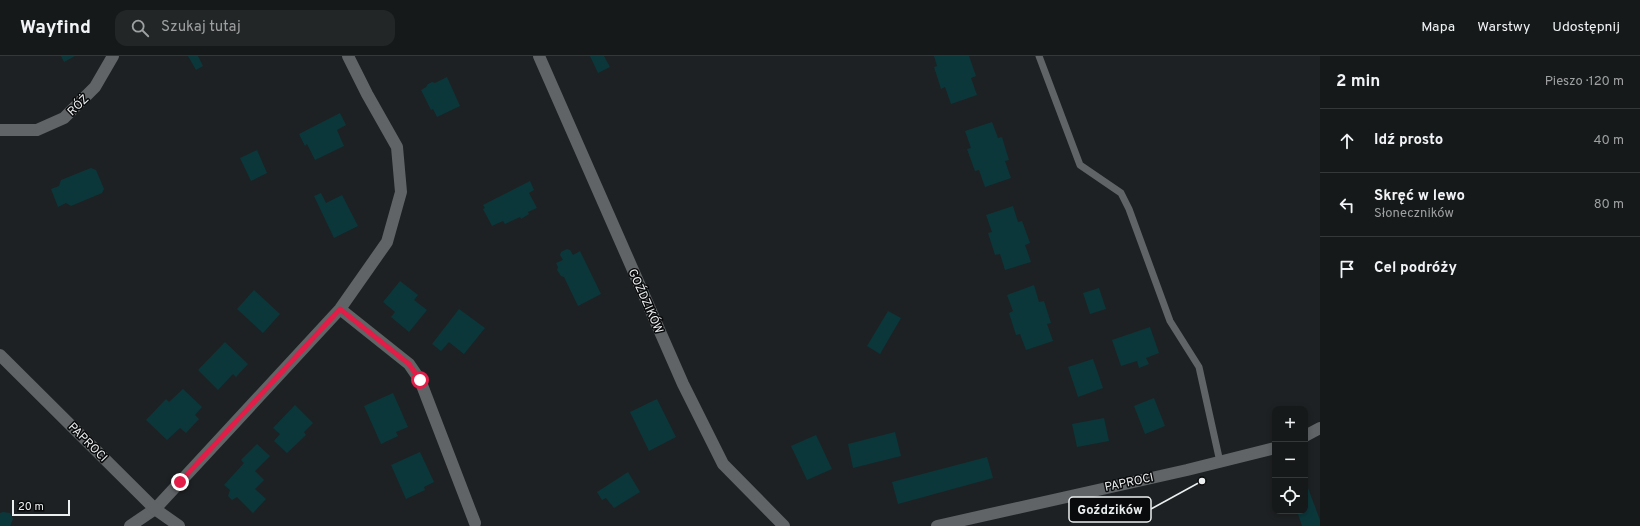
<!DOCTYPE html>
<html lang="pl">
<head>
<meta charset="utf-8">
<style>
	body { margin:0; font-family:Overpass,sans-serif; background:#232627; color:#f1f3f6 }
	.controls { position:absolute; right:12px; bottom:12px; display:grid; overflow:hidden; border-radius:8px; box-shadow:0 2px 6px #0003 }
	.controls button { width:36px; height:36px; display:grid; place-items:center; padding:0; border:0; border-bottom:1px solid #353839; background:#16191a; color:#f1f3f6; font:20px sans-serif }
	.scale { position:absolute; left:12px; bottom:10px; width:58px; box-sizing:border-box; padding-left:4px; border:2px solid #eceff0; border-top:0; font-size:11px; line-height:14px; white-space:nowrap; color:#eceff0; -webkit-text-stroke:3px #090a0b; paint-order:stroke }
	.stop { position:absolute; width:12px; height:12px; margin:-9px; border:3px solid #e11d48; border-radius:50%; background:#fff }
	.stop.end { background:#e11d48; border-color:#fff; box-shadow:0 1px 4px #0008 }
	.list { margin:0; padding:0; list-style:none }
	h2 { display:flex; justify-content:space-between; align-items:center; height:52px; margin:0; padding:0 16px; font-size:17px }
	h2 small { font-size:13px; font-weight:400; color:#9ea0a2 }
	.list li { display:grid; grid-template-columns:26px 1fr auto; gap:12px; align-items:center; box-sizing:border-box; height:64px; padding:0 16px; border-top:1px solid #353839 }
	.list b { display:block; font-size:15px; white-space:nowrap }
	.list p { margin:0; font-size:13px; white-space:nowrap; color:#9ea0a2 }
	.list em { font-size:13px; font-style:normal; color:#9ea0a2 }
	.icon { flex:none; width:22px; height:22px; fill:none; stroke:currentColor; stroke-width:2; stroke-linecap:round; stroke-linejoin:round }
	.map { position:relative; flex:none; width:1320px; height:470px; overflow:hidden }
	header { display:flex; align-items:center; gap:24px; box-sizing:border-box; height:56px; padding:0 20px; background:#16191a; border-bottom:1px solid #353839 }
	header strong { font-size:19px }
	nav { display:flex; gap:22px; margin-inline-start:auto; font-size:14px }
	.search { width:280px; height:36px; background:#232627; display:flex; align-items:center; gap:10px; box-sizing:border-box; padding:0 14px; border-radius:12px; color:#9ea0a2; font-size:15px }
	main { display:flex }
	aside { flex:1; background:#16191a }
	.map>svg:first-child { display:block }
	.building { fill:#0b373b }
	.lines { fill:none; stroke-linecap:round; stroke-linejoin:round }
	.lane { stroke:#606466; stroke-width:7 }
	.street { stroke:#606466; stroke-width:12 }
	.secondary { stroke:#606466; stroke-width:12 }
	.route { stroke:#e11d48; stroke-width:5 }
	.labels { text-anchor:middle; stroke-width:3; stroke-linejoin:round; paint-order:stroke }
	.street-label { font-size:12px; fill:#eceff0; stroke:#090a0b }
	.leader { fill:none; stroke:#eceff0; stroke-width:1.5 }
	.callout-dot { fill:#eceff0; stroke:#090a0b; stroke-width:1.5 }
	.callout { fill:#090a0b; stroke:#eceff0; stroke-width:1.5 }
	.callout-label { font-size:13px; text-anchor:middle; font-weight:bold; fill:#eceff0 }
</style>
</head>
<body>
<header>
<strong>Wayfind</strong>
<div class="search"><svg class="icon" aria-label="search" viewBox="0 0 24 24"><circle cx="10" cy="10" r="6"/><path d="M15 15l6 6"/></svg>Szukaj tutaj</div>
<nav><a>Mapa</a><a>Warstwy</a><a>Udostępnij</a></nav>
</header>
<main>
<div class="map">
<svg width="1320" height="470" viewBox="0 0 1320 470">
	<rect width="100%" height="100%" fill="#1e2123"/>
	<path class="building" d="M 61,0 L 75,0 L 64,6 Z
		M 188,0 L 198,0 L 203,10 L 196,14 Z
		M 590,0 L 604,0 L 610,11 L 598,17 Z
		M 934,0 L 969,0 L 976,20 L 971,22 L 977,39 L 951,48 L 945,31 L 941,33 L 934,11 L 937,10 Z
		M 447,21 L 460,50 L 437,61 L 433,53 L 431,54 L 421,34 L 426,31 L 428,28 L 432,26 L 435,27 Z
		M 340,57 L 346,69 L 337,74 L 344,90 L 315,104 L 307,88 L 305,90 L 299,78 Z
		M 992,66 L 998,82 L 1002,81 L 1009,104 L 1005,105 L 1011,122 L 985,131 L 979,114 L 975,115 L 967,93 L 971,92 L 965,75 Z
		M 257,94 L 267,117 L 251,125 L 240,102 Z
		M 91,112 L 96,114 L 104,133 L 102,137 L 71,150 L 66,147 L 58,151 L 51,133 L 59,130 L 61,124 Z
		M 530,125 L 534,134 L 529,137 L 537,152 L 528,156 L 529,158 L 521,163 L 520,161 L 505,168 L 503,165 L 492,170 L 483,153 L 485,152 L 483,149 Z
		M 321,137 L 326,147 L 342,139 L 358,170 L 334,182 L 314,140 Z
		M 1013,150 L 1018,166 L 1022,165 L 1030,187 L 1025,189 L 1031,206 L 1005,214 L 1000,198 L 995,199 L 988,177 L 992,176 L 986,159 Z
		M 567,193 L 570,194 L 573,199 L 580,195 L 601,238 L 578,250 L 564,221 L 561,220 L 557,214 L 558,211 L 556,207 L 563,204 L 560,199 L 561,196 Z
		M 400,225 L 418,239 L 414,244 L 427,254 L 409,276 L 391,261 L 395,256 L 383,246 Z
		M 1034,229 L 1039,246 L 1044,245 L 1051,267 L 1047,268 L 1053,285 L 1026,294 L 1020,278 L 1016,279 L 1009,257 L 1013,255 L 1007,239 Z
		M 1099,232 L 1106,253 L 1090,258 L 1083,237 Z
		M 254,234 L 280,258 L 263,277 L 237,253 Z
		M 459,253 L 485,272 L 464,298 L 449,286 L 441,295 L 432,288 Z
		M 888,255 L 901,262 L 880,298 L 867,290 Z
		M 1150,271 L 1159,297 L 1146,302 L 1149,308 L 1139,312 L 1137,305 L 1121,310 L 1112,284 Z
		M 225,286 L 248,308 L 236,321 L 233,318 L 218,334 L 198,314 Z
		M 1093,303 L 1103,332 L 1078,341 L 1068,311 Z
		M 183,333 L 202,351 L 195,359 L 199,363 L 186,377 L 180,372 L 167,384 L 146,364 L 166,343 L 169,346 Z
		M 393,337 L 408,371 L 396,376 L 398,380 L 381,388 L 364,350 Z
		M 1154,342 L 1165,370 L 1145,378 L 1134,350 Z
		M 657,343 L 676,381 L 649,395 L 630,356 Z
		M 295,349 L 313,367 L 304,376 L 306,379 L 287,397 L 274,385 L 280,378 L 273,372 Z
		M 1104,362 L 1109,385 L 1077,391 L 1072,368 Z
		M 895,376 L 901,400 L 853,412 L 848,388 Z
		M 816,379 L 832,413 L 807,424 L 791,390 Z
		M 257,388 L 270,400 L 255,415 L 264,424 L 255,433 L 266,443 L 253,457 L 237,441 L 232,444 L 228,440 L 230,434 L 224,429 L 244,407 L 241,404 Z
		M 420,396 L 434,426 L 424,431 L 425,434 L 406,443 L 391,409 Z
		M 987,401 L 993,422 L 898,448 L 892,426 Z
		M 628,416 L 640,436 L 614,452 L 606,442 L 602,444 L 597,436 Z
		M 1305,424 L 1320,464 L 1320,470 L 1302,470 L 1297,455 L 1305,455 Z
		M 3,456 L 10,457 L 13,463 L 10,470 L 0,470 L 0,457 Z"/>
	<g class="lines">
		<path class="lane" d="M 1039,0 L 1080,109 L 1121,137 L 1129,153 L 1170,265 L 1199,311 L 1220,406"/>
		<path class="street" d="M 539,0 L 683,328 L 723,408 L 784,470
			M 0,74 L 37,74 L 64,62 L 95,31 L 113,0
			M 340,253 L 409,308 L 420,324 L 475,467
			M 130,470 L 155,453 L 340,253 L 387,186 L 401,136 L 397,91 L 367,38 L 348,0"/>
		<path class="secondary" d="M 0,299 L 155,453 L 179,470
			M 1305,380 L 1320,372
			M 937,470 L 1187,414 L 1275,392"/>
	</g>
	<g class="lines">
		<path class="route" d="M 180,426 L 340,253 L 409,308 L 420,324"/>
	</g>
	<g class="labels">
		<g class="street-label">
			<text transform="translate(78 49) rotate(-44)" y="4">RÓŻ</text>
			<text transform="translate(646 245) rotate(66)" y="4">GOŹDZIKÓW</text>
			<text transform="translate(88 386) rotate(45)" y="4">PAPROCI</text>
			<text transform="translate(1129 426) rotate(-12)" y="4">PAPROCI</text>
		</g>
	</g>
	<path class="leader" d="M1202 425L1151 453"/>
	<circle class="callout-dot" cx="1202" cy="425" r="4"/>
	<rect class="callout" x="1069" y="441" width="82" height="25" rx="4"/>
	<g class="callout-label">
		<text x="1110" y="458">Goździków</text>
	</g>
</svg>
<div class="controls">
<button>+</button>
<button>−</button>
<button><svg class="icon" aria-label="locate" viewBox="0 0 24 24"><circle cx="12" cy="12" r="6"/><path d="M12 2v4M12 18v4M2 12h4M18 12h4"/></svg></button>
</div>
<div class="scale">20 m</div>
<div class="stop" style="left:420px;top:324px"></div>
<div class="stop end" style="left:180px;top:426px"></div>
</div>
<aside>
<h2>2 min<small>Pieszo · 120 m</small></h2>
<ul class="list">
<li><svg class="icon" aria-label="ahead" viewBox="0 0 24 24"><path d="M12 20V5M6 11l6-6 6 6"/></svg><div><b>Idź prosto</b></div><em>40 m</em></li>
<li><svg class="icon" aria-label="left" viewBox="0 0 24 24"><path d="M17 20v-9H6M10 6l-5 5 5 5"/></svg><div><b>Skręć w lewo</b><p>Słoneczników</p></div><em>80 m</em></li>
<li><svg class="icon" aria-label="arrive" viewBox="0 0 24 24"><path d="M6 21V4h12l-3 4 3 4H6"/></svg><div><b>Cel podróży</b></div></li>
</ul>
</aside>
</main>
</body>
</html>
